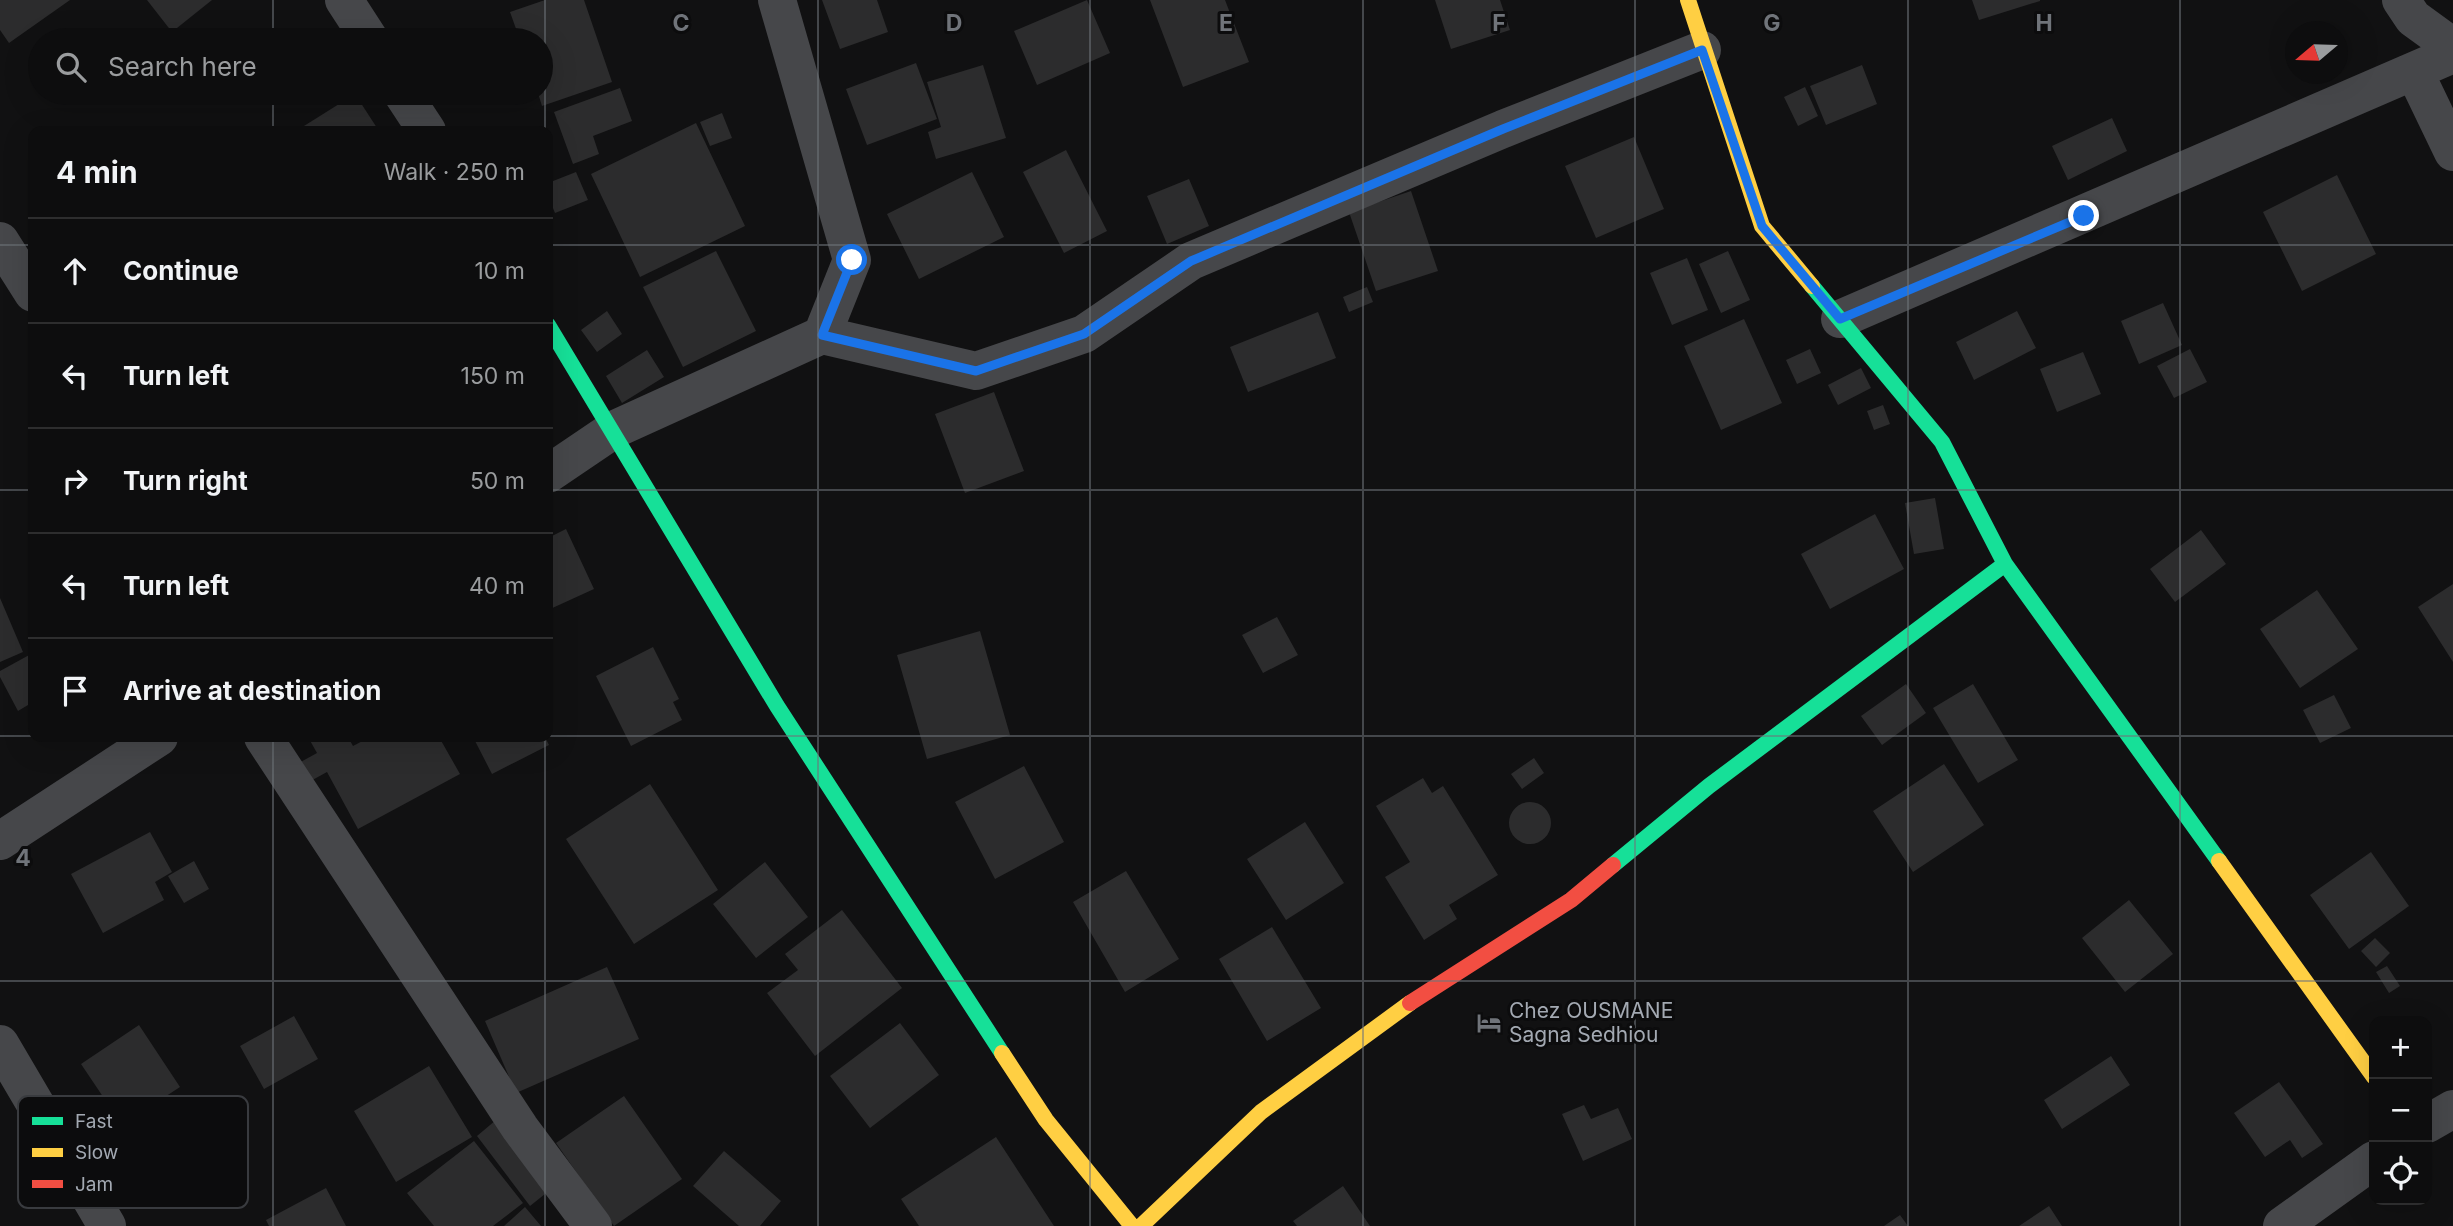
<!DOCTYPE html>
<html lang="en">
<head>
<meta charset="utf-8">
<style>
	body { margin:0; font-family:Inter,sans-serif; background:#161617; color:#f1f3f6 }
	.controls { position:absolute; right:21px; bottom:21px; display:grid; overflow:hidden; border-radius:14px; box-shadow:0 7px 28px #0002 }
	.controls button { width:63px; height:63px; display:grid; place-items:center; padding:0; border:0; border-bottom:2px solid #2d2d2e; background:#0d0d0e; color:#f1f3f6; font:35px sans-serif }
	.compass { position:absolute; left:2285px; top:21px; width:63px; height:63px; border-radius:50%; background:#0d0d0e; box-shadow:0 7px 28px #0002; rotate:251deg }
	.stop { position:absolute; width:21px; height:21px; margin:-16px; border:5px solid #1a73e8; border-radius:50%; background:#fff }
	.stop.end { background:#1a73e8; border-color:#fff; box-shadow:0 2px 7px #0008 }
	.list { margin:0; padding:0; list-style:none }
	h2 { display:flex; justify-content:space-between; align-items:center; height:91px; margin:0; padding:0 28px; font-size:30px }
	h2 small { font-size:23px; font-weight:400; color:#9a9c9e }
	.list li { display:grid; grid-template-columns:46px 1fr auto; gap:21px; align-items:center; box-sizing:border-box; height:105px; padding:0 28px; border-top:2px solid #2d2d2e }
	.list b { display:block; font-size:26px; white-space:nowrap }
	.list em { font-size:23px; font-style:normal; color:#9a9c9e }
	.icon { flex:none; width:38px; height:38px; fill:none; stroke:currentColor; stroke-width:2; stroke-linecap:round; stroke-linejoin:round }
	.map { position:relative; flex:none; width:2453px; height:1226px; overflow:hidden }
	.search { position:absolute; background:#0d0d0e; box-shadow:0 7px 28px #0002; left:28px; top:28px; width:525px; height:77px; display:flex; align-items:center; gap:18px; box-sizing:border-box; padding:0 24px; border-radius:38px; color:#9a9c9e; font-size:26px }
	.panel { position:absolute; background:#0d0d0e; box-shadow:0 7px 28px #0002; left:28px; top:126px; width:525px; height:616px; border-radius:14px }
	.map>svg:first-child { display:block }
	.building { fill:#2c2c2d }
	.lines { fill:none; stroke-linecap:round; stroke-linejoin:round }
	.street { stroke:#46474a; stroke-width:38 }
	.fast { stroke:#16e098; stroke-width:16 }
	.slow { stroke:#ffcf43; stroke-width:16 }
	.jam { stroke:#f24e42; stroke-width:16 }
	.route { stroke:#1a73e8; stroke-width:9 }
	.grid { fill:none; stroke:#70747a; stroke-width:2; stroke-opacity:0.55 }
	.labels { text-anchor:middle; stroke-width:6; stroke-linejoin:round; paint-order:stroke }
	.poi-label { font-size:21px; fill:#a3a9b2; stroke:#0c0c0d; text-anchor:start }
	.key { fill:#0c0c0d; stroke:#393b3f; stroke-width:2 }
	.key-label { font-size:19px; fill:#a3a9b2 }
	.grid-label { font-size:23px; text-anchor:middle; font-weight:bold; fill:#70747a; stroke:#0c0c0d; stroke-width:6; stroke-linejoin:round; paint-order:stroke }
</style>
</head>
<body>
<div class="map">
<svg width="2453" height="1226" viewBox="0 0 2453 1226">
	<rect width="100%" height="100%" fill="#111112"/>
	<path class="building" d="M 0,0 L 70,0 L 9,43 L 0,30 Z
		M 147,0 L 212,0 L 172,32 Z
		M 545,0 L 584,0 L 612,82 L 542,106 L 538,93 L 541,93 L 541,40 L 520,40 L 510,12 Z
		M 822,0 L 877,0 L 888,32 L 840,49 Z
		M 1087,0 L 1110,53 L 1037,85 L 1014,31 Z
		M 1150,0 L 1225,0 L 1249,62 L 1183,87 Z
		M 1435,0 L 1500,0 L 1510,30 L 1451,49 Z
		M 1972,0 L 2040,0 L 2040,1 L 1979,20 Z
		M 916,63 L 937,119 L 867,145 L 846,89 Z
		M 983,65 L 1006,138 L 936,159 L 928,132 L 941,127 L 927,82 Z
		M 1862,65 L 1877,104 L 1826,125 L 1810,86 Z
		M 1805,87 L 1818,116 L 1798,126 L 1784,97 Z
		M 620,88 L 632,121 L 593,136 L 599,154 L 573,164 L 554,112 Z
		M 355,94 L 379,131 L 296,131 Z
		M 722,113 L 732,138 L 710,146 L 700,122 Z
		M 2112,118 L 2127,151 L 2068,180 L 2052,146 Z
		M 696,123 L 745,226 L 640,277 L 591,174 Z
		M 1634,137 L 1664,209 L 1596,238 L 1565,166 Z
		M 1066,150 L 1107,231 L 1064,253 L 1023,172 Z
		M 576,172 L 588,200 L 555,213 L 548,196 L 548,183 Z
		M 972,172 L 1004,237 L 919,279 L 887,214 Z
		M 2337,175 L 2376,254 L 2302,291 L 2263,212 Z
		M 1189,179 L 1209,226 L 1167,244 L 1147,196 Z
		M 1411,191 L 1438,271 L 1376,291 L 1349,212 Z
		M 716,251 L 756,331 L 683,367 L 643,287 Z
		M 1728,251 L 1750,300 L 1721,313 L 1699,264 Z
		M 1687,258 L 1708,310 L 1672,325 L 1650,273 Z
		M 1367,287 L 1373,302 L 1349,312 L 1343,297 Z
		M 2163,303 L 2182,345 L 2139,364 L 2121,321 Z
		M 607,311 L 622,334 L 597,352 L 581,330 Z
		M 2017,311 L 2036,348 L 1974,380 L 1956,342 Z
		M 1318,312 L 1336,358 L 1248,392 L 1230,347 Z
		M 1744,319 L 1782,403 L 1721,430 L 1684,346 Z
		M 1810,349 L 1821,373 L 1797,384 L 1786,360 Z
		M 2190,349 L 2207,382 L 2174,398 L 2157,366 Z
		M 647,350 L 664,377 L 622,403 L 606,376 Z
		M 2083,352 L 2101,394 L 2057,412 L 2040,369 Z
		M 1861,368 L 1871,388 L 1838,405 L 1828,385 Z
		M 994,392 L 1024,471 L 965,493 L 935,414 Z
		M 1883,405 L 1890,424 L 1874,430 L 1867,411 Z
		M 1935,498 L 1944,549 L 1914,554 L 1905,503 Z
		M 1875,514 L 1904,569 L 1830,609 L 1801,554 Z
		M 566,529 L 594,589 L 548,610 L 548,538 Z
		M 2201,530 L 2226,564 L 2175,602 L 2150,569 Z
		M 2453,584 L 2453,662 L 2418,607 Z
		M 2317,590 L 2358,649 L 2300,688 L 2260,629 Z
		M 0,598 L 23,652 L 0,662 Z
		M 1277,617 L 1298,655 L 1263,673 L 1242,635 Z
		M 980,631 L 1010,735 L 927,759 L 897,655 Z
		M 653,647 L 679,699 L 673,702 L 682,720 L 631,746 L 596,676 Z
		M 31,654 L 33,702 L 18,711 L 0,677 L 0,671 Z
		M 1906,684 L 1926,713 L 1882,745 L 1861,716 Z
		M 1973,684 L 2018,760 L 1978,783 L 1933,708 Z
		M 2334,695 L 2351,728 L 2320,743 L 2303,710 Z
		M 308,737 L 348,737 L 353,746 L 370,737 L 439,737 L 460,774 L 358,829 L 327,772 L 307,783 L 297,764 L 317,753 Z
		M 473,737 L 545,737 L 549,745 L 492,774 Z
		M 1534,758 L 1544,773 L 1522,789 L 1511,774 Z
		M 1944,764 L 1984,825 L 1913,872 L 1873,811 Z
		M 1024,766 L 1064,842 L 995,879 L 955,802 Z
		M 1423,778 L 1432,793 L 1443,786 L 1498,875 L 1449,905 L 1457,919 L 1424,940 L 1385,877 L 1410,862 L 1376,806 Z
		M 650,784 L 718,890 L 634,944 L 566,839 Z
		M1509 823a21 21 0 1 1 42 0a21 21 0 1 1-42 0Z
		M 1305,822 L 1344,883 L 1286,920 L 1247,859 Z
		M 150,832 L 172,872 L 155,882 L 164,900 L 103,933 L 71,874 Z
		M 2371,852 L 2409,906 L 2349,949 L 2310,895 Z
		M 194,861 L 209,889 L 184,903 L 168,876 Z
		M 765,862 L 808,917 L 756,958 L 713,904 Z
		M 1126,871 L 1179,959 L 1125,992 L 1073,902 Z
		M 2129,900 L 2173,954 L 2125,992 L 2082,938 Z
		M 842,910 L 902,988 L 815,1056 L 767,993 L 798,970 L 785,954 Z
		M 1272,927 L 1321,1008 L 1267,1041 L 1219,959 Z
		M 2375,938 L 2390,953 L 2376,967 L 2361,951 Z
		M 2387,966 L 2400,986 L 2389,993 L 2376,972 Z
		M 607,967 L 639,1039 L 516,1093 L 485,1021 Z
		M 294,1016 L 318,1059 L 264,1089 L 240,1046 Z
		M 900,1023 L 939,1075 L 870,1128 L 830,1076 Z
		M 139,1025 L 180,1087 L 122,1125 L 81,1064 Z
		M 2111,1056 L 2130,1085 L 2062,1129 L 2044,1100 Z
		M 429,1066 L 472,1137 L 396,1182 L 354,1111 Z
		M 2279,1082 L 2323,1144 L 2302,1158 L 2290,1140 L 2265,1157 L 2234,1113 Z
		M 624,1096 L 682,1179 L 614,1226 L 556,1143 Z
		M 1584,1105 L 1591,1119 L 1618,1108 L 1632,1139 L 1583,1161 L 1562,1114 Z
		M 496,1120 L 550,1190 L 530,1206 L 477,1136 Z
		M 996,1137 L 1054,1226 L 919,1226 L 901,1199 Z
		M 474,1141 L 523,1203 L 493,1226 L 434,1226 L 407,1193 Z
		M 724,1151 L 781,1201 L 760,1226 L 739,1226 L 693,1186 Z
		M 1343,1186 L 1370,1226 L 1297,1226 L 1293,1221 Z
		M 326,1188 L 346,1226 L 269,1226 L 266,1220 Z
		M 2049,1206 L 2062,1226 L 2019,1226 Z
		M 525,1207 L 541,1226 L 504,1226 Z
		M 1900,1215 L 1908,1226 L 1884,1226 Z"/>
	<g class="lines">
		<path class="street" d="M 344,0 L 370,40
			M 2401,0 L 2413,18 L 2453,47
			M 2414,71 L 2453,152
			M 402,93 L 427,131
			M 0,241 L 33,293
			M 1840,319 L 2453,54
			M 822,335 L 976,371 L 1084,334 L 1191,261 L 1503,129 L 1702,50
			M 548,474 L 613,430 L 822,335 L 852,260 L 777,0
			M 263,737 L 520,1128 L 593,1226
			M 0,841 L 159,737
			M 0,1044 L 107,1226
			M 2427,1124 L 2453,1109
			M 2282,1226 L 2374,1160"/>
		<path class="fast" d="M 1812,286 L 1942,442 L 2005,564 L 2219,861
			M 548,325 L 777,706 L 1002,1053
			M 1613,865 L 1709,786 L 2005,564"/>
		<path class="slow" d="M 1688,0 L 1762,226 L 1812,286
			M 2219,861 L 2374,1077
			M 1002,1053 L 1046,1120 L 1132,1226
			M 1141,1226 L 1261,1112 L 1410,1003"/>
		<path class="jam" d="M 1410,1003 L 1571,900 L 1613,865"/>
	</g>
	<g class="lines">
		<path class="route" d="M 852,260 L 822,335 L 976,371 L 1084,334 L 1191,261 L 1503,129 L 1702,50 L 1762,226 L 1840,319 L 2084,216"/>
	</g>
	<path class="grid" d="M 273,0 L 273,40M 545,0 L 545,131M 818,0 L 818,1226M 1090,0 L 1090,1226M 1363,0 L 1363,1226M 1635,0 L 1635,1226M 1908,0 L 1908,1226M 2180,0 L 2180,1226M 273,93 L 273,131M 0,245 L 33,245M 548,245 L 2453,245M 0,490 L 33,490M 548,490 L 2453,490M 0,736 L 33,736M 548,736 L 2453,736M 273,737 L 273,1226M 545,737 L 545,1226M 0,981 L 2453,981"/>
	<defs>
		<g id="hotel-bare" transform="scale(1.89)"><path d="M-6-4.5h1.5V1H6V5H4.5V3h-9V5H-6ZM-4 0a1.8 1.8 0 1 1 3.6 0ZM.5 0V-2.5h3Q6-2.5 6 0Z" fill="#70747a" stroke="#0c0c0d" stroke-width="2.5" paint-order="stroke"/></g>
	</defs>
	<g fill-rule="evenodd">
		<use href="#hotel-bare" x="1489" y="1023"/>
	</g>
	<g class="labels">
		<g class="poi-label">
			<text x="1509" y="1018">Chez OUSMANE<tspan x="1509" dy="24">Sagna Sedhiou</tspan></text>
		</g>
	</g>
	<rect x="18" y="1096" width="230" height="112" rx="10" class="key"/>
	<rect x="32" y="1117" width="31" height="8" fill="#16e098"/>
	<rect x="32" y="1148" width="31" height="9" fill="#ffcf43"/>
	<rect x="32" y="1180" width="31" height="8" fill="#f24e42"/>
	<g class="key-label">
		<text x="75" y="1128">Fast</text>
		<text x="75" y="1159">Slow</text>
		<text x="75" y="1191">Jam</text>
	</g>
	<g class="grid-label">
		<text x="681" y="31">C</text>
		<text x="954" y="31">D</text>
		<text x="1226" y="31">E</text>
		<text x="1499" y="31">F</text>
		<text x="1772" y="31">G</text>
		<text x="2044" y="31">H</text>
		<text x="23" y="866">4</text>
	</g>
</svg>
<div class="controls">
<button>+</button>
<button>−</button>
<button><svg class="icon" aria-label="locate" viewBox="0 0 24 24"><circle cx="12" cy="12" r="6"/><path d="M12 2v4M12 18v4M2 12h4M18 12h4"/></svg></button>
</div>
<svg class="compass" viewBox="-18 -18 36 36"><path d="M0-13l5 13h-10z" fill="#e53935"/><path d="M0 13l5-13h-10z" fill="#9a9c9e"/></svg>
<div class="stop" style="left:852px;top:260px"></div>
<div class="stop end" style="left:2084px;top:216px"></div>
<div class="search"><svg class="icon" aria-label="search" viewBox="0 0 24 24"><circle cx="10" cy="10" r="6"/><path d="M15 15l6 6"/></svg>Search here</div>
<section class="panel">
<h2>4 min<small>Walk · 250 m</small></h2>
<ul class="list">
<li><svg class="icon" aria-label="ahead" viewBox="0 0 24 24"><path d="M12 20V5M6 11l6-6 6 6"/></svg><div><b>Continue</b></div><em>10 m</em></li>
<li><svg class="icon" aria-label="left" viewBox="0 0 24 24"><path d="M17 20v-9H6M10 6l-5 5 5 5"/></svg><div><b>Turn left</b></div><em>150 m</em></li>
<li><svg class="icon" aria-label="right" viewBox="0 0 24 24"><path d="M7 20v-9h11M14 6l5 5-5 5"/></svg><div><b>Turn right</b></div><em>50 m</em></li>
<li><svg class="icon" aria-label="left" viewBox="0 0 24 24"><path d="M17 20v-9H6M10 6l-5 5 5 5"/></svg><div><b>Turn left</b></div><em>40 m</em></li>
<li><svg class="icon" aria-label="arrive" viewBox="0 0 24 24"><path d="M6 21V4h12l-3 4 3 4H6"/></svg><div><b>Arrive at destination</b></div></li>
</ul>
</section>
</div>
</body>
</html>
